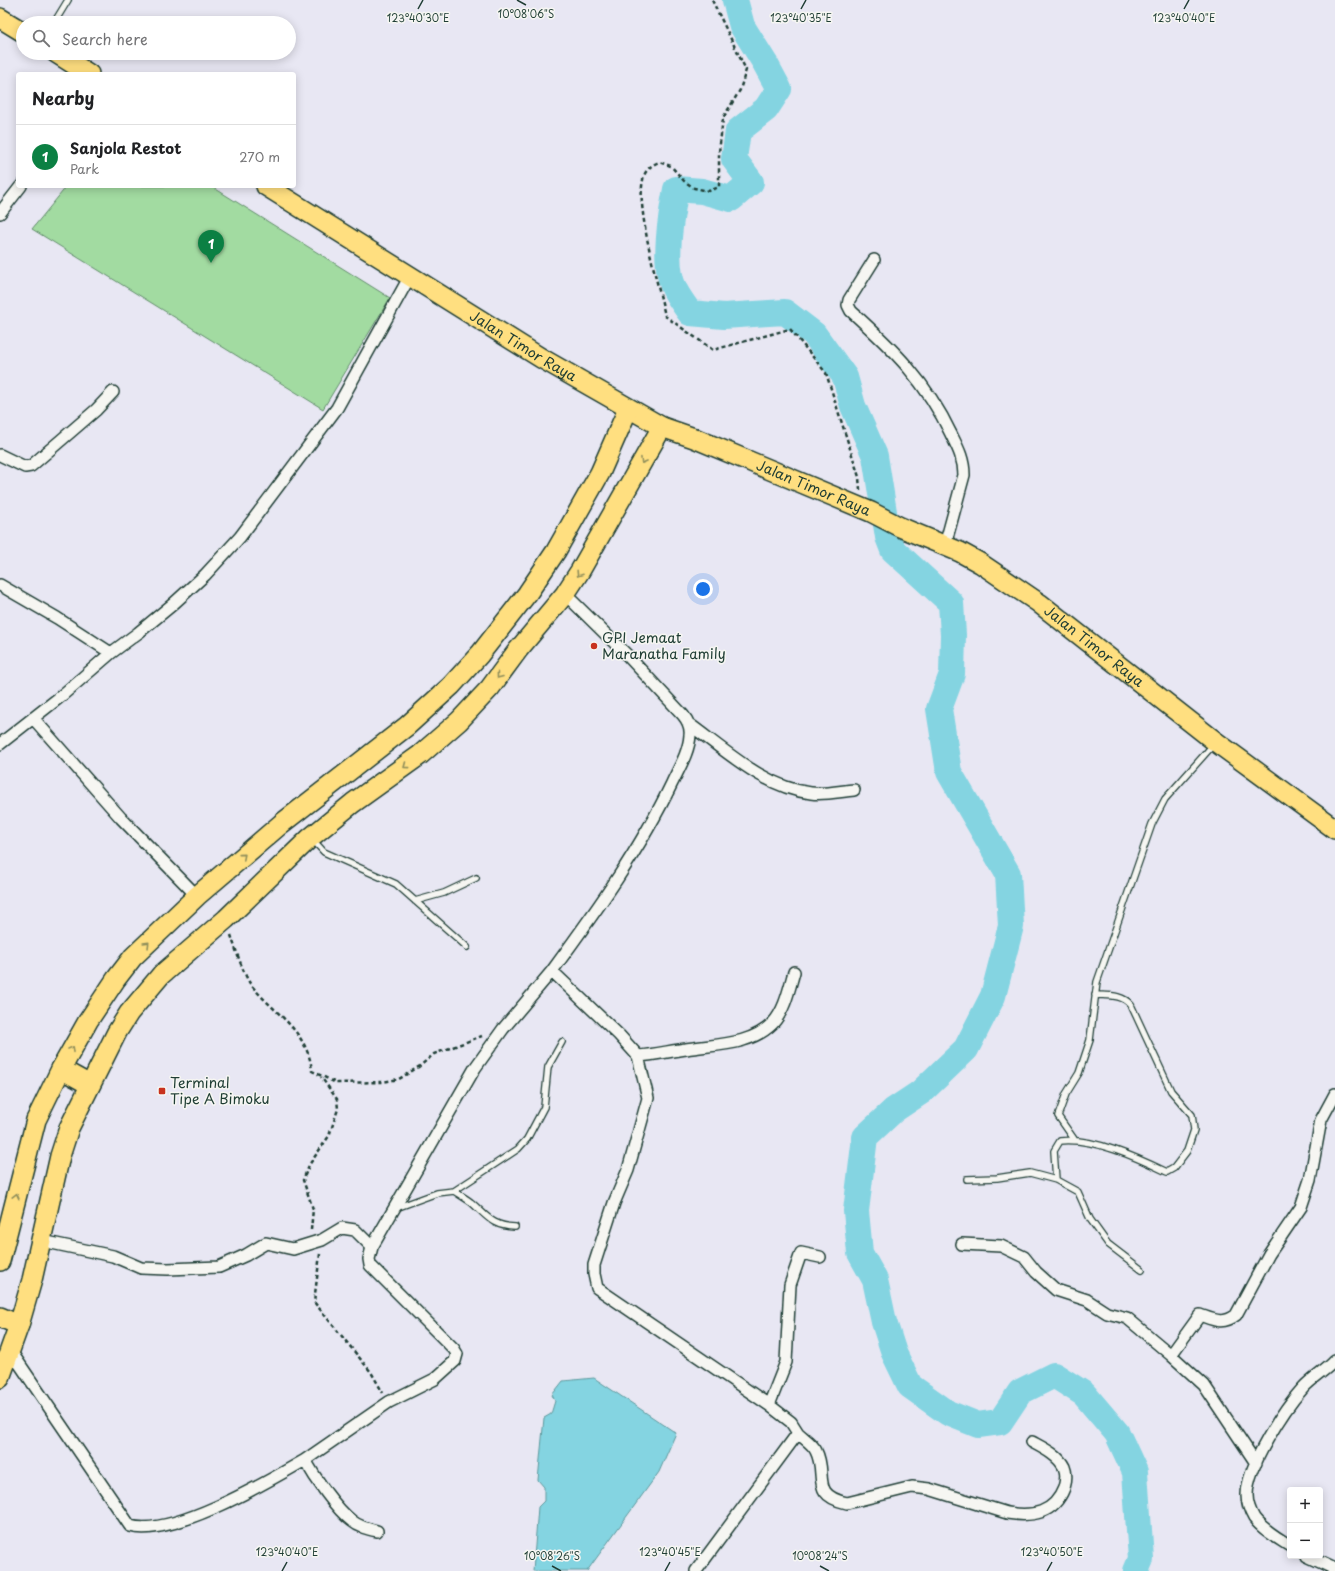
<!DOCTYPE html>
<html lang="en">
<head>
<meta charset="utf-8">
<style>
	body { margin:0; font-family:"Playpen Sans",sans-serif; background:#f2f2f2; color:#202124 }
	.controls { position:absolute; right:12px; bottom:12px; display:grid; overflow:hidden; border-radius:4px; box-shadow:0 2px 10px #0003 }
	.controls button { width:36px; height:36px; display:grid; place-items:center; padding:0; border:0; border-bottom:1px solid #e0e0e0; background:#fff; color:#202124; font:20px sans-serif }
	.you { position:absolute; left:703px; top:589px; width:14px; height:14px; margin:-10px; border:3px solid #fff; border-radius:50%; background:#1a73e8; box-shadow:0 0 0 6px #1a73e833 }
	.badge { display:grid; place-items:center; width:26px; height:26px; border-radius:50%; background:#0b8043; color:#fff; font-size:13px; font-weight:700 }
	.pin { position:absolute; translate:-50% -33px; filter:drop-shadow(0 1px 2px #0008) }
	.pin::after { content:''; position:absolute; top:21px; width:14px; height:12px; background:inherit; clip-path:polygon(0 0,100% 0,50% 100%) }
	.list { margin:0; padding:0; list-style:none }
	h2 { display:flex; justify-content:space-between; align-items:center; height:52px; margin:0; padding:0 16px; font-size:17px }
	h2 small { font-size:13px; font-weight:400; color:#757577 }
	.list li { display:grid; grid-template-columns:26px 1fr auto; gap:12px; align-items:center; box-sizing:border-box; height:64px; padding:0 16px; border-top:1px solid #e0e0e0 }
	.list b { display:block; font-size:15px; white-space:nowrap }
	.list p { margin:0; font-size:13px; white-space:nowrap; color:#757577 }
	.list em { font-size:13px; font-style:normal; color:#757577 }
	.icon { flex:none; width:22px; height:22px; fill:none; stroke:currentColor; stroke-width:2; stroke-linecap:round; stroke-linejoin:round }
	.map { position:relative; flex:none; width:1335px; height:1571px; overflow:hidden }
	.search { position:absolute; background:#fff; box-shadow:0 2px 10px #0003; left:16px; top:16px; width:280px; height:44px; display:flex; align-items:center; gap:10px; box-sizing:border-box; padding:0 14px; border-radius:22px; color:#757577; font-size:15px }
	.panel { position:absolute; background:#fff; box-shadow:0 2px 10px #0003; left:16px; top:72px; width:280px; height:116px; border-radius:4px }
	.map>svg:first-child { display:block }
	.green { fill:#a2dba1; stroke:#608c6a }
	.water { fill:#84d4e1; stroke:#5c989c }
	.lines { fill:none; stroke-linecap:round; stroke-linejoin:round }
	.river { stroke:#84d4e1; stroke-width:26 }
	.service-casing { stroke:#1f3d34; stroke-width:8 }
	.minor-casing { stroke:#1f3d34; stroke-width:14 }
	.trunk-casing { stroke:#1f3d34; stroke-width:22 }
	.path { stroke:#1f3d34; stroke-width:2.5; stroke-dasharray:4 3; stroke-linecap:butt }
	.service { stroke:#f6f6f2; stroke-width:5.5 }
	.minor { stroke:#f6f6f2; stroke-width:11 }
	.trunk { stroke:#ffdf80; stroke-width:19 }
	.oneway { stroke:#8f8e5a }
	.ticks { fill:none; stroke:#1f3d34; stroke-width:1.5 }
	.poi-dot { fill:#c8321e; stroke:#f6f6f2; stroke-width:1.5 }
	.labels { text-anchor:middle; stroke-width:3; stroke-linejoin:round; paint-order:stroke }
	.street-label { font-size:14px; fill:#1f3d34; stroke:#f6f6f2 }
	.poi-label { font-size:14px; fill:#1f3d34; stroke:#f6f6f2; text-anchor:start }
	.ticks-label { font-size:10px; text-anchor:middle; fill:#1f3d34; stroke:#f6f6f2; stroke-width:3; stroke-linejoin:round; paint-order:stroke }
</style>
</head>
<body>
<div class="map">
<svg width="1335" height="1571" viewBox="0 0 1335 1571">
	<rect width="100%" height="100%" fill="#e8e7f3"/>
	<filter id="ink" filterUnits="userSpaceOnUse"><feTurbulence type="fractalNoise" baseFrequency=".025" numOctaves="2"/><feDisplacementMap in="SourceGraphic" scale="8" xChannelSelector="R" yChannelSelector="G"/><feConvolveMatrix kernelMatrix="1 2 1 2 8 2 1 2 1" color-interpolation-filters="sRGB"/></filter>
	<g filter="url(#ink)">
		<path class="green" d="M 67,186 L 211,186 L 390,298 L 323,409 L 32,229 Z"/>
		<path class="water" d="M 594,1378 L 676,1433 L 659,1472 L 587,1571 L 533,1571 L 538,1507 L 544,1501 L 544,1487 L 538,1480 L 544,1418 L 551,1414 L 555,1401 L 552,1395 L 563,1381 Z"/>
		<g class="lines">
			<path class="river" d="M 735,0 L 742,26 L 765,63 L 779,89 L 766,109 L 738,131 L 734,159 L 751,182 L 731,199 L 702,191 L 676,189 C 671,215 662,266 675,290 C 679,298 685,306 690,313 L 724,316 L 785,312 L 814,334 L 845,377 L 853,406 L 875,456 L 888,537 L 893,550 L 951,603 L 953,635 L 952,674 L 939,709 L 949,772 L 1008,874 L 1011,926 L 993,996 L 966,1049 L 921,1092 L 894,1110 L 865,1137 L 856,1211 L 860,1253 L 875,1280 L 884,1322 L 894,1353 L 910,1386 L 948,1413 L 978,1425 L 1000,1422 L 1020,1392 L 1054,1375 L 1084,1394 L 1117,1433 L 1135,1472 L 1141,1559 L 1136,1571"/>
			<g class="service-casing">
				<path id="service" d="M 54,23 L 68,0
					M 312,839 L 324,852 L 396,884 L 467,947
					M 415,901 L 444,893 L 476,878
					M 1074,1139 L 1058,1116 L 1066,1094 L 1079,1073 L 1090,1040 L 1097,982 L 1152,824 L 1165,799 L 1214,744
					M 967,1179 L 997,1178 L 1030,1173 L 1056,1180 L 1078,1192 L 1090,1219 L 1108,1244 L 1142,1270
					M 1056,1180 L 1054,1151 L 1060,1141 C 1092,1137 1138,1158 1167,1172 L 1174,1168 L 1187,1151 L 1194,1130 L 1192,1115 L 1171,1091 L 1131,1005 C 1122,994 1108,996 1095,995
					M 454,1191 L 518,1149 L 527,1139 L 544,1107 L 548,1067 L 562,1042
					M 396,1208 L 437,1193 L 454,1191 C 460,1195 467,1199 472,1203 C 488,1217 492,1226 515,1227"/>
			</g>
			<g class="minor-casing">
				<path id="minor" d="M 0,213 L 21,186
					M 874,260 L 849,300 L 848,305 L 851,311 C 894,350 926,381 951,434 C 958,448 964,459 964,475 L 945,545
					M 0,455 L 25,467 L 31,466 L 96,410 L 113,392
					M 0,585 L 57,618 L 111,653
					M 33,718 L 121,818 L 197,896
					M 689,724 C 725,750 765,788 811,793 C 825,795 841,791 854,790
					M 0,744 L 60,697 L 111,653 L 138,633 L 172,605 L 205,575 L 240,537 L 337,408 L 410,276
					M 552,971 C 596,911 640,850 672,783 C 679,768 689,752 690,735 C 691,727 688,721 683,715 L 626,654 L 565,594
					M 638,1056 C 654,1055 670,1051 686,1049 C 716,1044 750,1046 773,1023 C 785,1010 789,989 794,972
					M 42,1241 L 113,1256 L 141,1268 L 168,1269 L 219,1267 L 246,1255 L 266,1243 L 293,1249 L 322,1240 L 342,1228 L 355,1230 L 372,1247
					M 962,1244 L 1001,1246 L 1024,1257 L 1036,1272 L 1056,1290 L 1087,1300 L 1107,1313 L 1127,1318 L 1171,1355 L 1200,1315 C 1214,1320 1223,1325 1236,1315 L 1269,1254 L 1301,1207 L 1310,1180 L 1321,1120 L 1335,1094
					M 10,1350 L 130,1526 C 172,1538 267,1482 305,1460 C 315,1478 336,1509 352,1521 C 359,1527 368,1529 377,1531
					M 1171,1355 L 1204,1385 L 1256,1463
					M 769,1405 L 786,1362 L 790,1285 L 801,1253 L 820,1257
					M 798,1433 C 803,1438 813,1444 816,1451 C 828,1474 809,1495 847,1503 L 912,1487 L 929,1489 L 1007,1513 C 1032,1517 1054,1514 1064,1488 C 1066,1481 1067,1474 1064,1467 C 1058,1455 1043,1448 1032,1442
					M 305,1460 L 389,1402 L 435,1379 L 455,1361 L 457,1354 L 454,1349 L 370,1265 L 369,1259 L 372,1247 L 475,1068 L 503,1029 L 552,971 L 619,1035 L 638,1056 L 648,1098 L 628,1170 L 614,1203 L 594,1265 L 594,1274 L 597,1288 L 769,1405 L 791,1422 L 798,1433 L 696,1571
					M 1290,1546 C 1278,1538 1263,1530 1254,1518 C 1250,1511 1247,1502 1247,1495 C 1247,1466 1284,1409 1303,1388 C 1313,1377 1326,1370 1335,1360
					M 1307,1556 L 1335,1569"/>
			</g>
			<g class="trunk-casing">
				<g id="trunk">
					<path d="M 0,18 L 23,32"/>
					<path d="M 56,53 L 89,74"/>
					<path id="s1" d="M 266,186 L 541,358 L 662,427 L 694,438 L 871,512 L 900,527 L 960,552 L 980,563 L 1039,603 L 1216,742 L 1335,829"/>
					<path d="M 61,1069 L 90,1085"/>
					<path d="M 0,1261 L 36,1120 L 61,1069 L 88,1021 L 116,979 L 133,957 L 197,896 L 281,824 L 407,726 L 451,686 L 480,654 L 527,594 L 556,551 L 600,473 L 628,409"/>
					<path d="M 0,1317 L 19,1325"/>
					<path d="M 0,1378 L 19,1325 L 32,1280 L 60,1156 L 69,1128 L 117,1032 L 129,1013 L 161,975 L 226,919 L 310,838 L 353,803 L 420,755 L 459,721 L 490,688 L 518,650 L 565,594 L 580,571 L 662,427"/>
				</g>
			</g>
			<path class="path" d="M 712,0 L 746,70 L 740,90 L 723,118 L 719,152 L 719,187 L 709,191 L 694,188 L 684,181 L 671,166 L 659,162 C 651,165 644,171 643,180 C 636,210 658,283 665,316 L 713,350 L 790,329 L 826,373 L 859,477 L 860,490
				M 231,935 C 235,947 244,977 252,986 C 275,1014 308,1031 312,1071 L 336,1083 L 383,1082 L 399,1079 L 420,1066 L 434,1054 L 482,1036
				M 311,1230 L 313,1209 L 303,1180 L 309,1165 L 329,1136 L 338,1109 L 337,1099 L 321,1077
				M 320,1254 L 314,1302 L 371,1372 L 383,1393"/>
			<use href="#service" class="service"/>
			<use href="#minor" class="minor"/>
			<use href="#trunk" class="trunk"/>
		</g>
		<defs><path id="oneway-chevron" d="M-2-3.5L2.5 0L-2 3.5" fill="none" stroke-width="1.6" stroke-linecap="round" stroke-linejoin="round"/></defs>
		<g class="oneway">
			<use href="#oneway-chevron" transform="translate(643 461) rotate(119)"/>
			<use href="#oneway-chevron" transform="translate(579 574) rotate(123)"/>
			<use href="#oneway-chevron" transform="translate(499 676) rotate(127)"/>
			<use href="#oneway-chevron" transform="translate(406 766) rotate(143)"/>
			<use href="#oneway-chevron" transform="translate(243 856) rotate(-41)"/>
			<use href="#oneway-chevron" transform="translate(147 944) rotate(-45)"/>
			<use href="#oneway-chevron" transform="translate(72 1049) rotate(-60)"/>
			<use href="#oneway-chevron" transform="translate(16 1196) rotate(-76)"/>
		</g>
	</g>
	<path class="ticks" d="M 517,0 L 526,5M 418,9 L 423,0M 801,9 L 806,0M 1184,9 L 1189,0M 552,1566 L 561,1571M 820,1566 L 829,1571M 282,1571 L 287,1562M 665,1571 L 670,1562M 1047,1571 L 1052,1562"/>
	<g class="poi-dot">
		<circle cx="594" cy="646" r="4"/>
		<rect x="158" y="1087" width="8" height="8" rx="2"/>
	</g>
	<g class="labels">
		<g class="street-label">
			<text dy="5" stroke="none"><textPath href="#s1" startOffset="303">Jalan Timor Raya</textPath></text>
			<text dy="5" stroke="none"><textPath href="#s1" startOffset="627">Jalan Timor Raya</textPath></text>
			<text dy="5" stroke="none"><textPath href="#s1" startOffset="951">Jalan Timor Raya</textPath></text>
		</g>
		<g class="poi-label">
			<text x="602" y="643">GPI Jemaat<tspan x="602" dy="16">Maranatha Family</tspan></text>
			<text x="170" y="1088">Terminal<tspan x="170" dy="16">Tipe A Bimoku</tspan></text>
		</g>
	</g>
	<g class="ticks-label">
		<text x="526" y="18">10°08'06"S</text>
		<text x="418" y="22">123°40'30"E</text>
		<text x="801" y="22">123°40'35"E</text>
		<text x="1184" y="22">123°40'40"E</text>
		<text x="287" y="1556">123°40'40"E</text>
		<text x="670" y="1556">123°40'45"E</text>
		<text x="1052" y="1556">123°40'50"E</text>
		<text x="552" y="1560">10°08'26"S</text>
		<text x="820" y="1560">10°08'24"S</text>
	</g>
</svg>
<div class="controls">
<button>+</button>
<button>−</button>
</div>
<div class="you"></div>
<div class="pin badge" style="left:211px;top:263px">1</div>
<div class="search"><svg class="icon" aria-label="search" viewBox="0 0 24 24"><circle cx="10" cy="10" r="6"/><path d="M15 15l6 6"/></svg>Search here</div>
<section class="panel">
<h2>Nearby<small></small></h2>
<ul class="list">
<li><span class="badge">1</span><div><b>Sanjola Restot</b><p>Park</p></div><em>270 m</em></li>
</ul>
</section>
</div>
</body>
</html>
